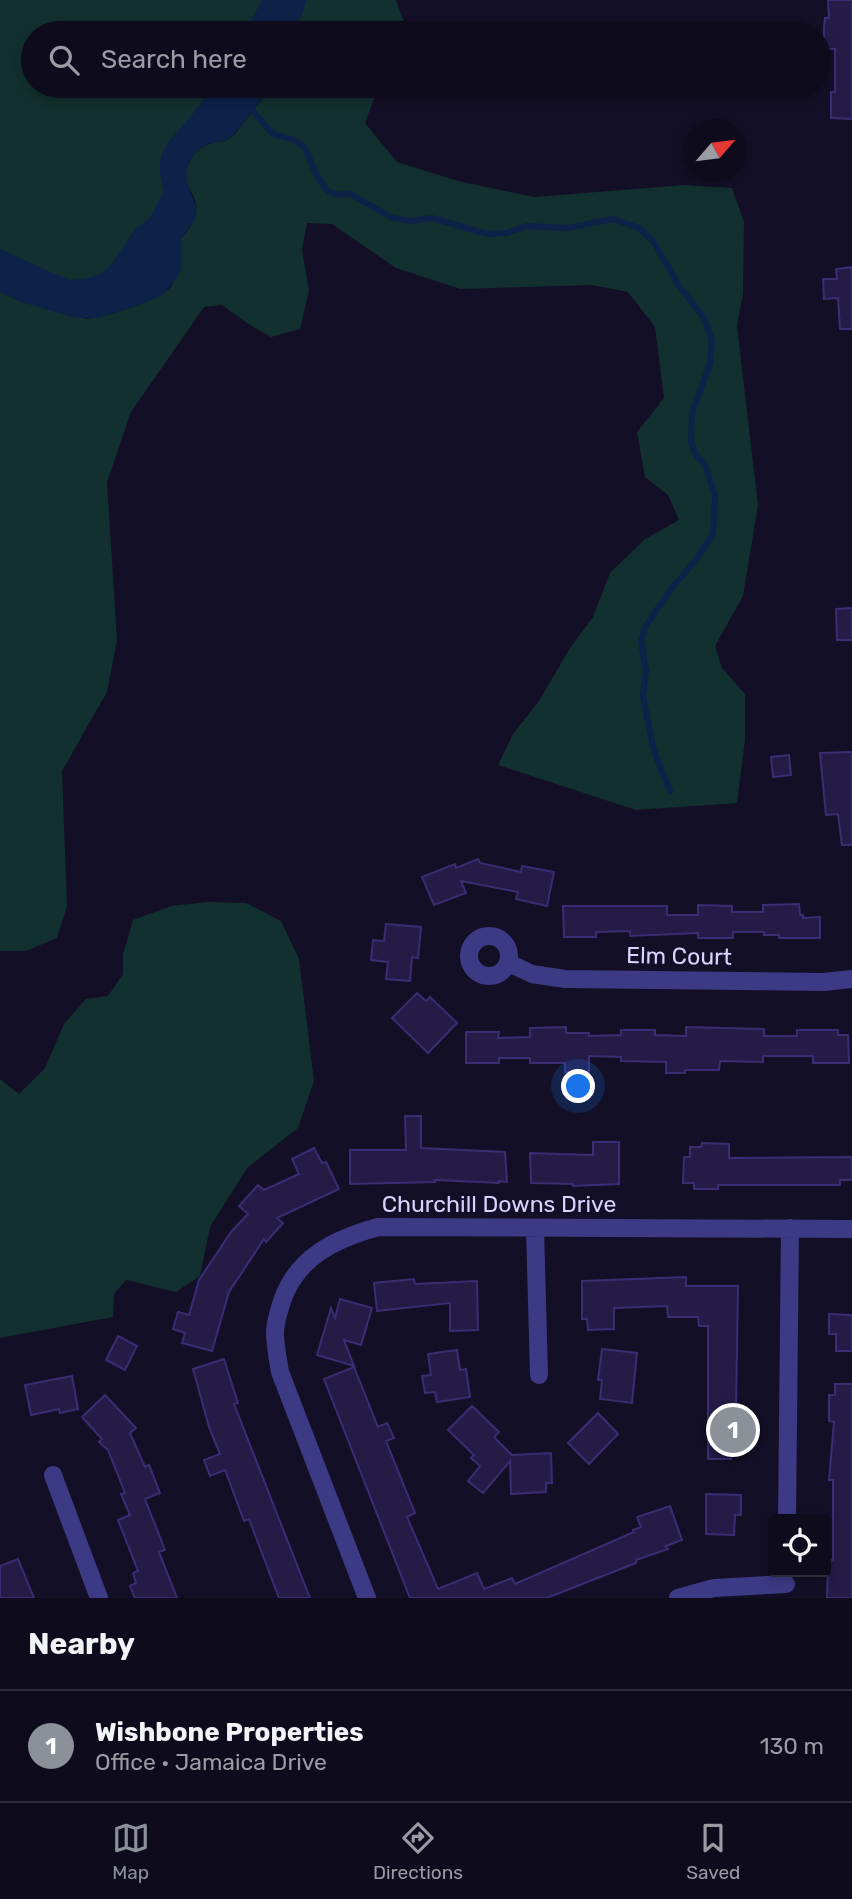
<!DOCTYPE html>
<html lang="en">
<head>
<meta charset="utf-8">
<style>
	body { margin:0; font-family:Rubik,sans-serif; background:#1c1929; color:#f1f3f6 }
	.controls { position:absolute; right:21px; bottom:21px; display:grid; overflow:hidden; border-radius:7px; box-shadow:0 4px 10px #0003 }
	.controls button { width:63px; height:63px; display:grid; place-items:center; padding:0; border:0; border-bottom:2px solid #2e2b3b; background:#0e0b1c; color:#f1f3f6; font:35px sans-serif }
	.compass { position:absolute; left:684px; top:119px; width:63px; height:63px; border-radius:50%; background:#0e0b1c; box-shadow:0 4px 10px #0003; rotate:62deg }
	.you { position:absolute; left:579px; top:1087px; width:24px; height:24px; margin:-18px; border:5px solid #fff; border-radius:50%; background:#1a73e8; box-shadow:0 0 0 10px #1a73e833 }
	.badge { display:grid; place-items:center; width:46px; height:46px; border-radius:50%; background:#8c9099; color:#fff; font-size:23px; font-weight:700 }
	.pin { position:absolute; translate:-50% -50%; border:4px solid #fff; box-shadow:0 2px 7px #0006 }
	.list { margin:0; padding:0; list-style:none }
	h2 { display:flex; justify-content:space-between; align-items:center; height:91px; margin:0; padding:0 28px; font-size:30px }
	h2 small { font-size:23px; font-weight:400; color:#9b9ba3 }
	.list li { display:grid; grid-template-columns:46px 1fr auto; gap:21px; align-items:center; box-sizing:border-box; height:112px; padding:0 28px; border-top:2px solid #2e2b3b }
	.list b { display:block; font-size:26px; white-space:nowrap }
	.list p { margin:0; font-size:23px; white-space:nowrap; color:#9b9ba3 }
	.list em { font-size:23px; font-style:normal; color:#9b9ba3 }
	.icon { flex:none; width:38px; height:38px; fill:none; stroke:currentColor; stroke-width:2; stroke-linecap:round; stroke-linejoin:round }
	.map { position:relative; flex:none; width:852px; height:1598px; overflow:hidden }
	.search { position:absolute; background:#0e0b1c; box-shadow:0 4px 10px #0003; left:21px; right:21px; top:21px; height:77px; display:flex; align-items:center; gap:18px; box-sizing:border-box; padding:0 24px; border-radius:38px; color:#9b9ba3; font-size:26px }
	.sheet { height:203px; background:#0e0b1c }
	nav { display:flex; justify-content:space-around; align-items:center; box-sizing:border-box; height:98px; border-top:2px solid #2e2b3b; background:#0e0b1c; font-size:19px; color:#9b9ba3 }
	nav a { display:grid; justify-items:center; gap:4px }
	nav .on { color:#8c9099 }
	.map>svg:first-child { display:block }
	.green { fill:#12302f }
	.water { fill:#0c2248 }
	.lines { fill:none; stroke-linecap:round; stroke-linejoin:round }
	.stream { stroke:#0c2248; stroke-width:6 }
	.building { fill:#241b47; stroke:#3b2d73; stroke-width:2 }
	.minor { stroke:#3d3a85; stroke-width:18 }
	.labels { text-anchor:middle; stroke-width:5; stroke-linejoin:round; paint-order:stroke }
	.street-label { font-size:23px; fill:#d9d4ff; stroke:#130f26 }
</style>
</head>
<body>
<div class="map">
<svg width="852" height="1598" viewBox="0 0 852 1598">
	<rect width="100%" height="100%" fill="#130f26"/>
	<path class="green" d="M 0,0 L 276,0 L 264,33 L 33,33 L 33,86 L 230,86 L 196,131 L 175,213 L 124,290 L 0,277 Z
		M 306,0 L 396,0 L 408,33 L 291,33 L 302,14 Z
		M 272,86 L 418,86 L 417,97 L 376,93 L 365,123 L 397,162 L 458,181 L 534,197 L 685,185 L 732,188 L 744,222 L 743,293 L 737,326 L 758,505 L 743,596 L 715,646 L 722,668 L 745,694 L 745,740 L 737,803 L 636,810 L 498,765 L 513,734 L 539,701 L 570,648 L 593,617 L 610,573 L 645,539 L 679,520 L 668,495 L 645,477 L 637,432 L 664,398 L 655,327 L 628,292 L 592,285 L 460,289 L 396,268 L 332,224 L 307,223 L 302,250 L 309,291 L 300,329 L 271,337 L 250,325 L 222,305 L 204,307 L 131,412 L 107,482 L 117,640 L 107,692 L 62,771 L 67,906 L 57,938 L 26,951 L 0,951 L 0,292 L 22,302 L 87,319 L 111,314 L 161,295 L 171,287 L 181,258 L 181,238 C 189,230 195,221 196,209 C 198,198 187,190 186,178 C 185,156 206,140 226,141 L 234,135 Z
		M 208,902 L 246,903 L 281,921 L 299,959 L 314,1081 L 298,1128 L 247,1168 L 210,1227 L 200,1276 L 176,1292 L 126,1280 L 114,1294 L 113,1317 L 0,1338 L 0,1079 L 19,1094 L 45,1068 L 64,1024 L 86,999 L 108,996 L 123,974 L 123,954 L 133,920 L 171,906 Z"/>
	<path class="water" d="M 262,0 L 306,0 L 302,14 L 291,33 L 245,33 Z
		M 213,86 L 272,86 L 234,134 L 226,141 C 204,140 184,157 187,180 C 189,196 198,200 196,218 L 181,238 L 181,269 L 177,278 L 161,296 L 131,308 L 97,318 L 76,318 L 22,302 L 0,292 L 0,249 L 55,274 L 72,280 L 89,278 L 104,272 L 114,261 L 135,229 L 149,219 L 164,191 C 153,156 164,147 186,122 C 196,111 204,98 213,86 Z"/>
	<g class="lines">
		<path class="stream" d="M 250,103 L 252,110 L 273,134 L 294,140 L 305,148 L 318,178 L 328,191 L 336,195 L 349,193 L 392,218 L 411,221 L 432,218 L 487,234 L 507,233 L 526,226 L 567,228 L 613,219 L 639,228 L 653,241 L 679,286 L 704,318 L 712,340 L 710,364 L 692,413 L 691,442 L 695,453 L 706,467 L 715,497 L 713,534 L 695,561 L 672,588 L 646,625 L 641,641 L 646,671 L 643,696 L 649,727 L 654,751 L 670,791"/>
	</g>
	<path class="building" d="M 828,0 L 852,0 L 852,119 L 831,118 L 831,92 L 835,92 L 835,49 L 824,49 L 824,27 L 825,18 L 829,18 Z
		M 852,267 L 852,329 L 840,329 L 838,298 L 824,299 L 823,279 L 837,279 L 836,269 Z
		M 852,608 L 852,640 L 837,640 L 836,609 Z
		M 852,752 L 852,845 L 842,845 L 838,814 L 826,815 L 820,753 Z
		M 789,755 L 791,775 L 773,777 L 771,757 Z
		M 478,859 L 480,863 L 521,872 L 522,866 L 554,872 L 547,906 L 516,899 L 518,892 L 461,881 L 466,893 L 434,905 L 422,877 L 455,864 L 456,868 Z
		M 799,904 L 800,915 L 803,915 L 803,918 L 820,917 L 820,938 L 779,938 L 779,935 L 764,935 L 764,932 L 733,932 L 733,938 L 698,938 L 698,933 L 630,936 L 630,931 L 596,932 L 596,937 L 564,937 L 563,906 L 667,906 L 667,915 L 698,915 L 698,905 L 732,906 L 732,912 L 763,912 L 763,905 Z
		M 386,924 L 421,927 L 418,958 L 412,957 L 410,981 L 386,979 L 388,962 L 371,960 L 373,940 L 384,941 Z
		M 417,993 L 426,1001 L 430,997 L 457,1023 L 428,1053 L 392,1018 Z
		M 566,1027 L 566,1033 L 589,1033 L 589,1036 L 621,1035 L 621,1030 L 655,1030 L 655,1035 L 686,1036 L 686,1027 L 764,1029 L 764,1036 L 797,1036 L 797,1030 L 838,1030 L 838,1035 L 848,1035 L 849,1063 L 813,1063 L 813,1056 L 763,1056 L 763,1062 L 720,1061 L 719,1070 L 685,1070 L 685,1073 L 666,1073 L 666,1062 L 621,1061 L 621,1057 L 589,1056 L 589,1072 L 565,1072 L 565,1063 L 530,1063 L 530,1058 L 499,1058 L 499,1063 L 466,1063 L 466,1032 L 499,1032 L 498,1038 L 530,1037 L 530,1028 Z
		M 405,1116 L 421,1116 L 421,1148 L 505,1152 L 507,1182 L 499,1181 L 499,1183 L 435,1180 L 435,1182 L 350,1184 L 350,1150 L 406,1150 Z
		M 593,1142 L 619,1142 L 619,1184 L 573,1186 L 573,1184 L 531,1183 L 530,1153 L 593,1155 Z
		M 702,1143 L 729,1144 L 729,1158 L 852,1157 L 852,1180 L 840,1180 L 840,1185 L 718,1185 L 718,1189 L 694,1189 L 694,1183 L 683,1183 L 684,1157 L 690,1157 L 690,1147 L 701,1147 Z
		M 314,1148 L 322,1163 L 326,1162 L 339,1189 L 277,1218 L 283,1223 L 266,1242 L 264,1239 L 229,1292 L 212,1351 L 182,1343 L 185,1333 L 173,1329 L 178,1312 L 189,1315 L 199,1280 L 231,1232 L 248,1214 L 239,1206 L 258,1185 L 264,1190 L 299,1174 L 292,1159 Z
		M 686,1277 L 686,1286 L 738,1286 L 736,1408 L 740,1408 L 739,1447 L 731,1447 L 731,1459 L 708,1459 L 708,1326 L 699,1326 L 698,1317 L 668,1317 L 667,1306 L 614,1308 L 614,1329 L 588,1330 L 587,1319 L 582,1319 L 582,1281 Z
		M 414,1279 L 415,1284 L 477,1281 L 478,1330 L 450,1331 L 450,1303 L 377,1311 L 374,1283 Z
		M 340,1299 L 372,1308 L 361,1345 L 344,1340 L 354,1366 L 317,1355 L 331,1308 L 335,1318 Z
		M 829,1314 L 852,1315 L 852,1351 L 836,1351 L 836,1334 L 829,1334 Z
		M 118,1336 L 137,1346 L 125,1370 L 106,1360 Z
		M 602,1349 L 637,1353 L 632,1403 L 600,1399 L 602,1380 L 598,1380 Z
		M 457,1350 L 460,1370 L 466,1369 L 470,1397 L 437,1402 L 435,1392 L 425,1393 L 422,1376 L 431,1375 L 428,1354 Z
		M 224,1359 L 238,1403 L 234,1404 L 310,1598 L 279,1598 L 249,1519 L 244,1521 L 225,1470 L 210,1476 L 204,1460 L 220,1454 L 209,1427 L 193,1369 Z
		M 354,1367 L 378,1427 L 387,1423 L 394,1438 L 386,1441 L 415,1513 L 407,1517 L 438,1589 L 477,1573 L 484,1589 L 512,1578 L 515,1584 L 634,1532 L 633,1530 L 641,1527 L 637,1517 L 670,1506 L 682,1540 L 666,1546 L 668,1549 L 636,1560 L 636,1563 L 547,1598 L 410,1598 L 324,1379 Z
		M 72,1376 L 78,1409 L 60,1413 L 59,1409 L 31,1415 L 25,1385 Z
		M 835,1384 L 852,1384 L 852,1598 L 827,1598 L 828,1560 L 833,1560 L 833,1480 L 829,1480 L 834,1422 L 829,1421 L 829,1395 L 835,1395 Z
		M 105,1395 L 136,1428 L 130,1433 L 145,1467 L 149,1465 L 160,1493 L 145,1499 L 165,1550 L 159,1552 L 177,1598 L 135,1598 L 130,1586 L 136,1583 L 133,1573 L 138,1571 L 118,1520 L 130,1515 L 121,1494 L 125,1493 L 108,1450 L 99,1442 L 102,1439 L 82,1417 Z
		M 472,1406 L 499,1432 L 494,1437 L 512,1455 L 551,1453 L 552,1483 L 546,1483 L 546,1492 L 511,1494 L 510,1461 L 483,1493 L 468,1481 L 480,1466 L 471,1458 L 474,1455 L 448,1430 Z
		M 598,1413 L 618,1434 L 589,1464 L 568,1443 Z
		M 706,1494 L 741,1495 L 741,1515 L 735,1515 L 734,1535 L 706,1534 Z
		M 18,1559 L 34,1598 L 0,1598 L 0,1566 Z"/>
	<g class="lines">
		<path class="minor" d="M469 956a20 20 0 1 1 40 0a20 20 0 1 1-40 0Z
			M 509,963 L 532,974 L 565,979 L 824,982 L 852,979
			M 535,1229 L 539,1375
			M 53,1475 L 99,1598
			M 787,1519 L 790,1228
			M 367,1598 L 280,1372 C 278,1359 275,1346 275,1333 C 275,1322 279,1311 282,1301 C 297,1257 335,1239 378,1227 L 852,1229
			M 678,1598 L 714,1588 L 786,1584"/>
	</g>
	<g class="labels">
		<g class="street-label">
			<text transform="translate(679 956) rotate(1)" y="8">Elm Court</text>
			<text x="499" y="1212">Churchill Downs Drive</text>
		</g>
	</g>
</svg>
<div class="controls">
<button><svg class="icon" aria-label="locate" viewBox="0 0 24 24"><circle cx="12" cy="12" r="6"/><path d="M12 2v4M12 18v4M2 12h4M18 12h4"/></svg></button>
</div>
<svg class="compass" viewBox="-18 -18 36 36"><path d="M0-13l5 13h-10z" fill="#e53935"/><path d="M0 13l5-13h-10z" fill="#9b9ba3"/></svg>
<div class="you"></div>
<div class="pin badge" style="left:733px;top:1430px">1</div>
<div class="search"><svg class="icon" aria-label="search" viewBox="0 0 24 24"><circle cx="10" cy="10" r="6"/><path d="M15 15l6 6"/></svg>Search here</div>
</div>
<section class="sheet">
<h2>Nearby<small></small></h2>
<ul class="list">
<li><span class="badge">1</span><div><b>Wishbone Properties</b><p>Office · Jamaica Drive</p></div><em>130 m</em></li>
</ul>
</section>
<nav>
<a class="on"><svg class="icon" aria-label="map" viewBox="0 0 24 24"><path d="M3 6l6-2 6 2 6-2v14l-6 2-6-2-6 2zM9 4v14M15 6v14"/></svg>Map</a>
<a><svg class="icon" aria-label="directions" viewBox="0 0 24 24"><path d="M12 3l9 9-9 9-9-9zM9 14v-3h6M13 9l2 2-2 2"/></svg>Directions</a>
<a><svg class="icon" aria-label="saved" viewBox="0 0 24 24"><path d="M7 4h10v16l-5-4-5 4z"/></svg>Saved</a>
</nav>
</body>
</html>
